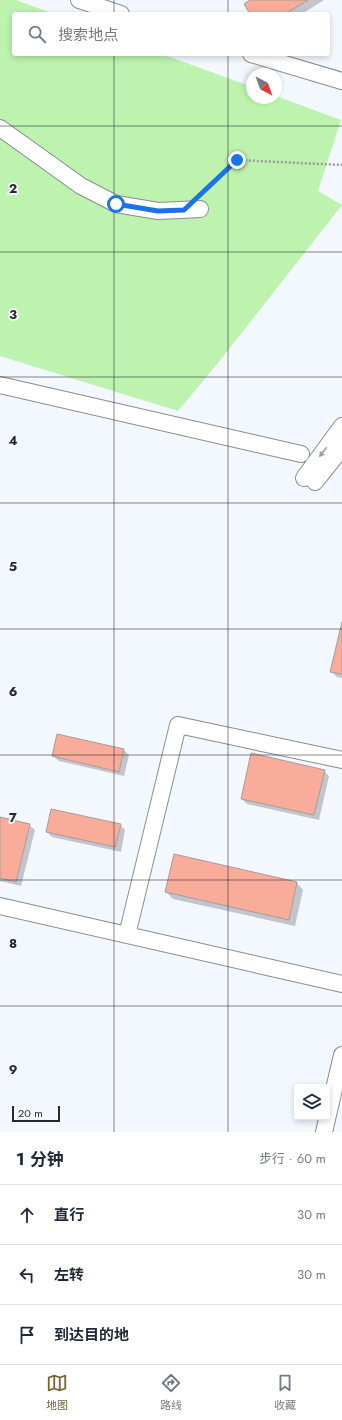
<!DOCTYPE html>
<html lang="zh">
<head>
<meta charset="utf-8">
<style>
	body { margin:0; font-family:Jost,"Noto Sans SC",sans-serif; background:#f2f2f3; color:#1f2937 }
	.controls { position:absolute; right:12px; bottom:12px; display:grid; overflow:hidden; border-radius:4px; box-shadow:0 2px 6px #0003 }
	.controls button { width:36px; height:36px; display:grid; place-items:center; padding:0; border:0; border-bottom:1px solid #e0e1e3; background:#fff; color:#1f2937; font:20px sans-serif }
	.compass { position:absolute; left:246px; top:68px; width:36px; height:36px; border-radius:50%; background:#fff; box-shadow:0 2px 6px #0003; rotate:139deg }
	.scale { position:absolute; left:12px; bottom:10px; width:48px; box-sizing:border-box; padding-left:4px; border:2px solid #27282b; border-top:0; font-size:11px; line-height:14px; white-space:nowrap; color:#27282b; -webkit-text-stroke:3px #f3f7fe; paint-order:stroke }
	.stop { position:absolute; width:12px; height:12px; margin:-9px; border:3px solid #1a73e8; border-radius:50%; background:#fff }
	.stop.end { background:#1a73e8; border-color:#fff; box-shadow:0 1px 4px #0008 }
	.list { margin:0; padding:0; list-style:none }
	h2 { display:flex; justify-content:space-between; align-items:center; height:52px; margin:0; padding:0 16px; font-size:17px }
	h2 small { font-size:13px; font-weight:400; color:#747a83 }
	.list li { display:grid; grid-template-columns:26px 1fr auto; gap:12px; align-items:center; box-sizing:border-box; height:60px; padding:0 16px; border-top:1px solid #e0e1e3 }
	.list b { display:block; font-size:15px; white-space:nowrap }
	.list em { font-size:13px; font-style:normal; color:#747a83 }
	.icon { flex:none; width:22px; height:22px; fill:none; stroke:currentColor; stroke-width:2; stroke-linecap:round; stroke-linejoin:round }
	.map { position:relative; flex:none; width:342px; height:1132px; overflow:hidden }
	.search { position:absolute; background:#fff; box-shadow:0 2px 6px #0003; left:12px; right:12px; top:12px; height:44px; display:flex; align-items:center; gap:10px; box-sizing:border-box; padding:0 14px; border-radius:4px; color:#747a83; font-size:15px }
	.sheet { height:232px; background:#fff }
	nav { display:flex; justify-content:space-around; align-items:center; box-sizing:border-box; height:56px; border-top:1px solid #e0e1e3; background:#fff; font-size:11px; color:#747a83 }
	nav a { display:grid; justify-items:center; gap:2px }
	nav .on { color:#736734 }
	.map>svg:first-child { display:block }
	.green { fill:#bdf2af }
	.shadow { fill:#0003 }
	.building { fill:#f9ac99; stroke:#a69d9b }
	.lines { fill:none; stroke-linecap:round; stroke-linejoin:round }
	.minor-casing { stroke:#888c92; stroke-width:18 }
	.path { stroke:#989ba0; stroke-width:2.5; stroke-dasharray:2 2; stroke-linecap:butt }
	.minor { stroke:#fff; stroke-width:16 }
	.oneway { fill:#9e9ea0 }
	.route { stroke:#1a73e8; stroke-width:5 }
	.grid { fill:none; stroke:#27282b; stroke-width:1; stroke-opacity:0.55 }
	.grid-label { font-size:13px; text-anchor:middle; font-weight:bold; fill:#27282b; stroke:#f3f7fe; stroke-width:3.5; stroke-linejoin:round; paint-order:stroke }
</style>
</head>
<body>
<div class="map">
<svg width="342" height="1132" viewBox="0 0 342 1132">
	<rect width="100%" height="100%" fill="#f3f7fe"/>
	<path class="green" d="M 0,0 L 16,0 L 54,14 L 14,14 L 14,54 L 162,54 L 252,87 L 252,98 L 276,98 L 276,96 L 341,120 L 318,191 L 342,205 L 222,358 L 178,411 L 0,356 Z"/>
	<path class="shadow" d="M 252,0 L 324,0 L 302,14 L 251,14 Z
		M 342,626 L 342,678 L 337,677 L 331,671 Z
		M 124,750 L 129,755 L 124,776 L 59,761 L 53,756 Z
		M 324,771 L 329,776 L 319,820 L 247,804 L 242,799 Z
		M 0,818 L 29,825 L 35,830 L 21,886 L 0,881 Z
		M 120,825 L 125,830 L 121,852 L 52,837 L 47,832 Z
		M 175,856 L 297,883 L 303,890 L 295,926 L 173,899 L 166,892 Z"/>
	<path class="building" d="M 250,0 L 308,0 L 285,14 L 250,14 L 244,4 Z
		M 342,622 L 342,674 L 330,672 Z
		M 57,734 L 124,749 L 119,772 L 52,756 Z
		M 251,753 L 325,770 L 314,815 L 241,799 Z
		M 51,809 L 121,824 L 115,847 L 46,832 Z
		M 0,817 L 30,824 L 16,882 L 0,878 Z
		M 174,854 L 297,882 L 289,920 L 165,892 Z"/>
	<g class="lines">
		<g class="minor-casing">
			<path id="minor" d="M 79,0 L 121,14
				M 251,54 L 342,81
				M 0,128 L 81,186 L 116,204 L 158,211 L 200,209
				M 0,385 L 301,454
				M 304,478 L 342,426
				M 315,482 L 342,448
				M 0,906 L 342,984
				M 127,935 L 178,725 L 342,760
				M 324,1132 L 342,1055"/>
		</g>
		<path class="path" d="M 202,193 L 237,160 L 342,165"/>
		<use href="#minor" class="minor"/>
	</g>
	<defs><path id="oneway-solid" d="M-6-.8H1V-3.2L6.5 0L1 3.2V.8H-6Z"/></defs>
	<use class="oneway" href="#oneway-solid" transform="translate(323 452) rotate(127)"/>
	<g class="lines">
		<path class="route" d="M 116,204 L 158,211 L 184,210 L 237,160"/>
	</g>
	<path class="grid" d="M 114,0 L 114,14M 228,0 L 228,14M 114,54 L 114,1132M 228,54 L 228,1132M 0,126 L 342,126M 0,252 L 342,252M 0,377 L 342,377M 0,503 L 342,503M 0,629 L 342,629M 0,755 L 342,755M 0,880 L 342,880M 0,1006 L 342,1006"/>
	<g class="grid-label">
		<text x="13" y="193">2</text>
		<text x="13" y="319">3</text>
		<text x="13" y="445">4</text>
		<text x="13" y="571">5</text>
		<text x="13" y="696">6</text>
		<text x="13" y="822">7</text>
		<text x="13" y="948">8</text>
		<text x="13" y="1074">9</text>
	</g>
</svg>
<div class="controls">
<button><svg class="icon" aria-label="layers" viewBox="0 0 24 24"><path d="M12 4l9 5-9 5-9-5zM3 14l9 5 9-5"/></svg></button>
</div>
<svg class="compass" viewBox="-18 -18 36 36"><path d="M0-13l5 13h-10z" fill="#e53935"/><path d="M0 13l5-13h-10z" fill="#747a83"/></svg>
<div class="scale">20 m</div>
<div class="stop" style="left:116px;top:204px"></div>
<div class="stop end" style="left:237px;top:160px"></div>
<div class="search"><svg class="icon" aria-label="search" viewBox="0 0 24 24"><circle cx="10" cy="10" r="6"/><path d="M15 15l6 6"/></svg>搜索地点</div>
</div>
<section class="sheet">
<h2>1 分钟<small>步行 · 60 m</small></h2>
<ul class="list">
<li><svg class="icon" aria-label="ahead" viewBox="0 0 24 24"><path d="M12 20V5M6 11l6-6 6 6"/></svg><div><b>直行</b></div><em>30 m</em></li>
<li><svg class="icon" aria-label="left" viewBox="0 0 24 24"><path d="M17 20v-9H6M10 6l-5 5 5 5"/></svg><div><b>左转</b></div><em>30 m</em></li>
<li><svg class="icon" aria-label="arrive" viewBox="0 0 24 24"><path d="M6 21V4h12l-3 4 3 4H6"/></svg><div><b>到达目的地</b></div></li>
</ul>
</section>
<nav>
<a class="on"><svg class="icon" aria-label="map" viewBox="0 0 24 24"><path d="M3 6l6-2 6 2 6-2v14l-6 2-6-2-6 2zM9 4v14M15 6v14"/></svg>地图</a>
<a><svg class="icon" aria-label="directions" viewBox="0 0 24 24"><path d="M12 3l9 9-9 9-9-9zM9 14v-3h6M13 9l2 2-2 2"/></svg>路线</a>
<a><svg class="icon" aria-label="saved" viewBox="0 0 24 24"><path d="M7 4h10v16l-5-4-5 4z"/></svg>收藏</a>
</nav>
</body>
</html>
